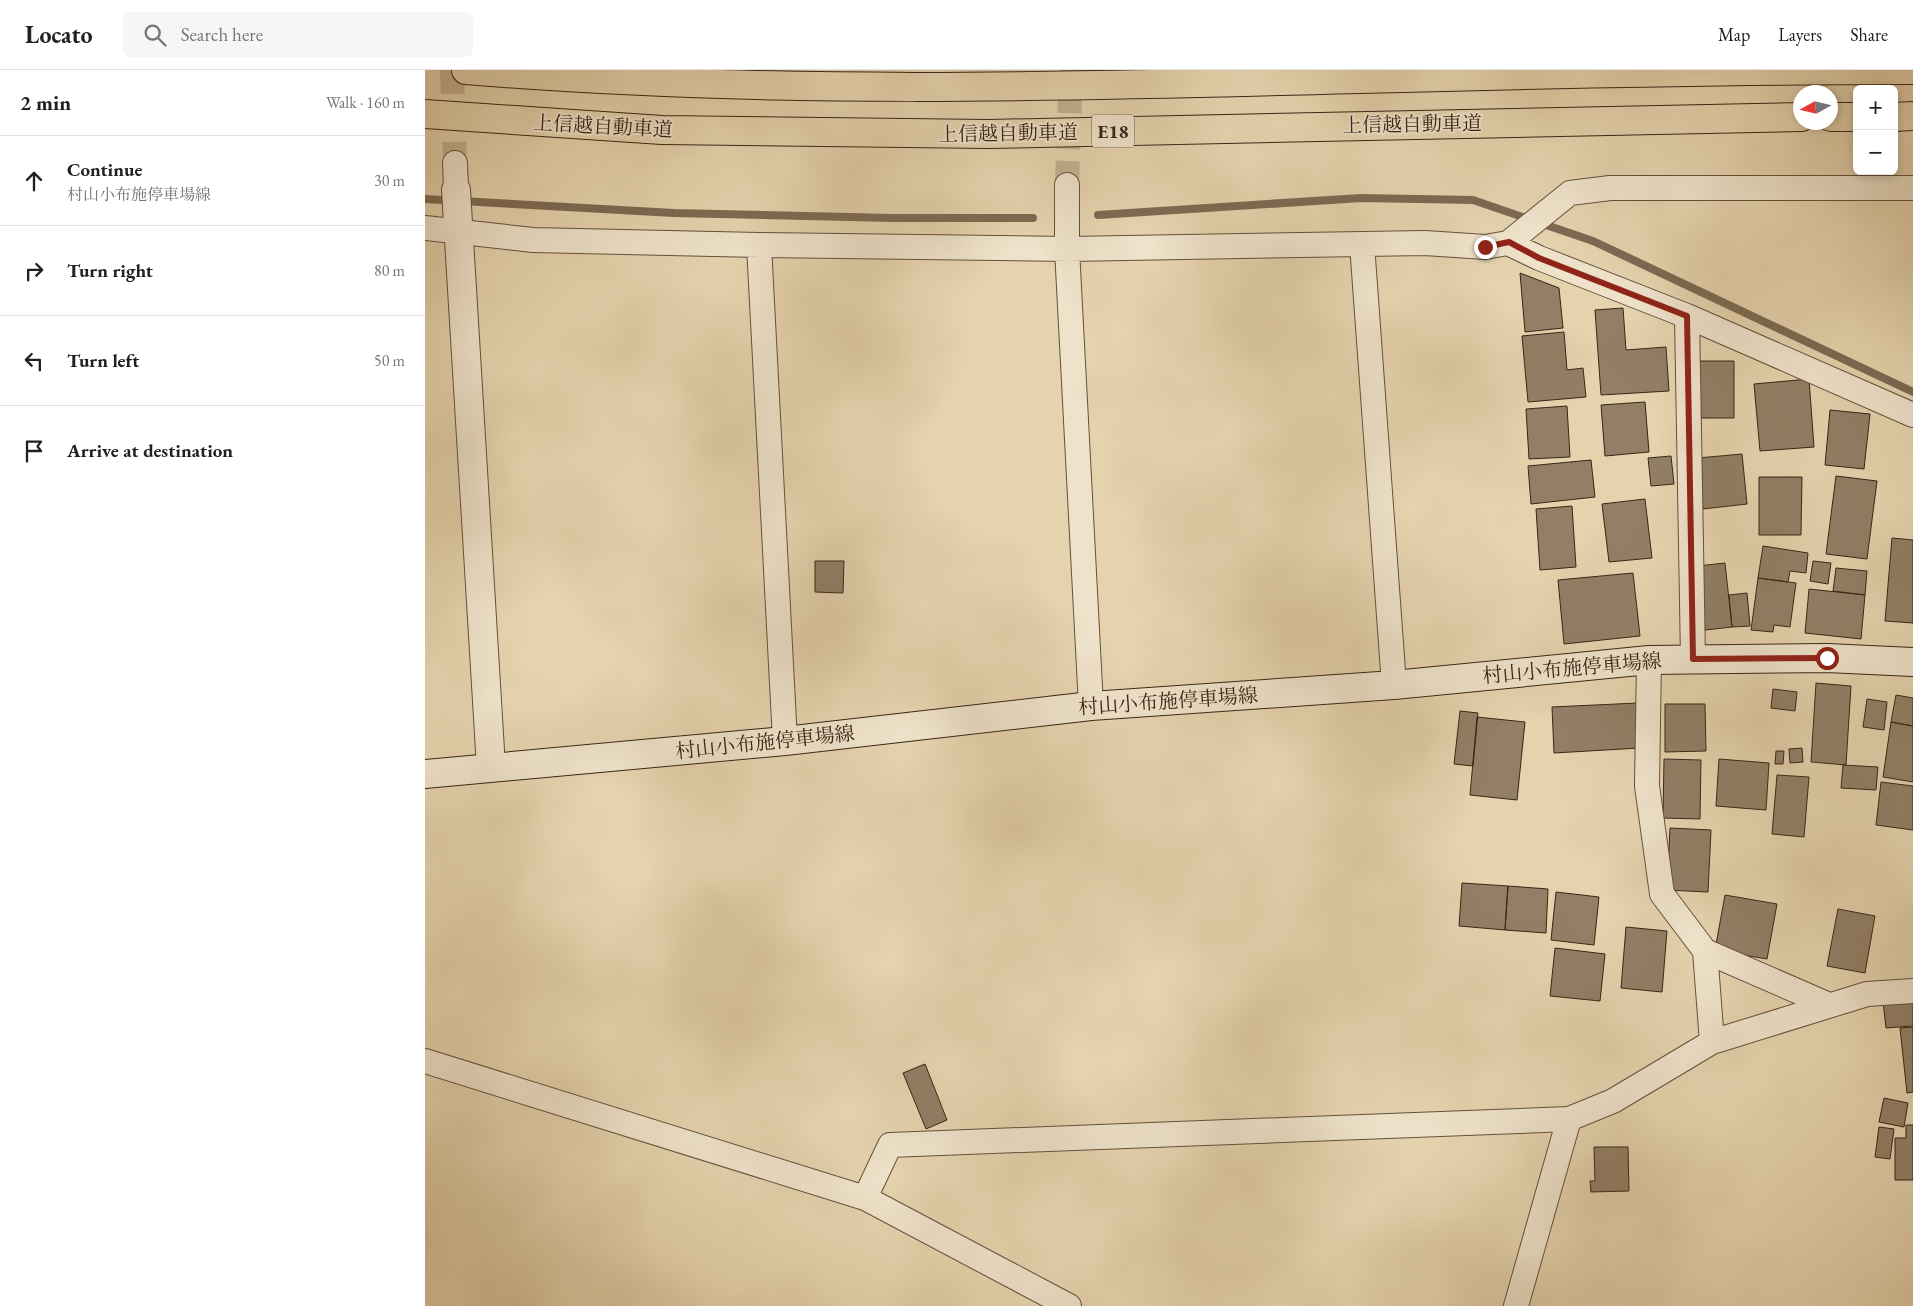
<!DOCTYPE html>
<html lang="en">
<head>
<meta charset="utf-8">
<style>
	body { margin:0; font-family:"EB Garamond","Noto Serif JP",serif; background:#f6f6f6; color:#202124 }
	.controls { position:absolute; right:15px; top:15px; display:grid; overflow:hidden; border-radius:8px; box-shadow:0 2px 8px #0003 }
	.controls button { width:45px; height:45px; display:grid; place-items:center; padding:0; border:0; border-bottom:1px solid #e0e0e0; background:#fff; color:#202124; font:25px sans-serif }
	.compass { position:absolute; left:1368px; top:15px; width:45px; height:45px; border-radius:50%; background:#fff; box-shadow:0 2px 8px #0003; rotate:262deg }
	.stop { position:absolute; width:15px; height:15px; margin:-11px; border:4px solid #8f2418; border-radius:50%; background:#fff }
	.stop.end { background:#8f2418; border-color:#fff; box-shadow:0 1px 5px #0008 }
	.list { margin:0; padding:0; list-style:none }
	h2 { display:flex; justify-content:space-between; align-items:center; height:65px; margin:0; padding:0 20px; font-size:21px }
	h2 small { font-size:16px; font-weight:400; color:#757577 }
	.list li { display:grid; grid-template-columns:32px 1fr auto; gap:15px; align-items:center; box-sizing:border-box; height:90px; padding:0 20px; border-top:1px solid #e0e0e0 }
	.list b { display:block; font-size:19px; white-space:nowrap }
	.list p { margin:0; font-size:16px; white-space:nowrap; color:#757577 }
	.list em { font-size:16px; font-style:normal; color:#757577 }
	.icon { flex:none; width:28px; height:28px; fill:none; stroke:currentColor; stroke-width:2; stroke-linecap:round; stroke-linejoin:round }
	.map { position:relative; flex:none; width:1488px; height:1236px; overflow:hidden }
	header { display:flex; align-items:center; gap:30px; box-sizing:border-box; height:70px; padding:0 25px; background:#fff; border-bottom:1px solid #e0e0e0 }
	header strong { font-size:24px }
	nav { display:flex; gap:28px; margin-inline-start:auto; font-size:18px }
	.search { width:350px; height:45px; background:#f6f6f6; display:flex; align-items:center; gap:12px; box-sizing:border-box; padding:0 18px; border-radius:8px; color:#757577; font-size:19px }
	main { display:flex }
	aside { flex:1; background:#fff }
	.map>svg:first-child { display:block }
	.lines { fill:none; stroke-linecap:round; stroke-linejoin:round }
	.stream { stroke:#7d6a53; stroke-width:8 }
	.building { fill:#927f66; stroke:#392517 }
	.minor-tunnel { stroke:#c3b090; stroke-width:24; stroke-dasharray:24 12; stroke-linecap:butt }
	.minor-casing { stroke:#64503d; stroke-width:26 }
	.tertiary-casing { stroke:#64503d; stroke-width:30 }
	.secondary-casing { stroke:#392517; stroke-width:30 }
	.motorway-casing { stroke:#392517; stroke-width:30 }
	.minor { stroke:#eee2ca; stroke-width:24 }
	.tertiary { stroke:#eee2ca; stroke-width:28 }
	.secondary { stroke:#eee2ca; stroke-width:28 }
	.motorway { stroke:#e5d3ae; stroke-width:28 }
	.route { stroke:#8f2418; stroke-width:6 }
	.labels { text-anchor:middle; stroke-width:4; stroke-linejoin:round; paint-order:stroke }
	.shield { fill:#eee2ca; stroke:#6f5e4d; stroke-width:1 }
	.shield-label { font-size:19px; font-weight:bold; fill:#392517 }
	.street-label { font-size:20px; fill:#392517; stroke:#eee2ca }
</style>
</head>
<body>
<header>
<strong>Locato</strong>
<div class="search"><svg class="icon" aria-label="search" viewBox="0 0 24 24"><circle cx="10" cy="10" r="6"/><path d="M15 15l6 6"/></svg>Search here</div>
<nav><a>Map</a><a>Layers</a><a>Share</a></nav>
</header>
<main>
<aside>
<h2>2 min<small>Walk · 160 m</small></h2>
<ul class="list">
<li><svg class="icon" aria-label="ahead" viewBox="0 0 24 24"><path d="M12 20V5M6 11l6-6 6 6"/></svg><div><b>Continue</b><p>村山小布施停車場線</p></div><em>30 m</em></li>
<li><svg class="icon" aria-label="right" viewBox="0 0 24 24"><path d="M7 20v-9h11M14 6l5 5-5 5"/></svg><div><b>Turn right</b></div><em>80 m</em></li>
<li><svg class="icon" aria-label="left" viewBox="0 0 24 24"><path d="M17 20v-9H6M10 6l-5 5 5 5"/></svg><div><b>Turn left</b></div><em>50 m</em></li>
<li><svg class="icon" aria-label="arrive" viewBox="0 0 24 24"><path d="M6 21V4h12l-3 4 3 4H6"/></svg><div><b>Arrive at destination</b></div></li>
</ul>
</aside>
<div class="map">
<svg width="1488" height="1236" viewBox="0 0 1488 1236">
	<rect width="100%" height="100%" fill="#e5d3ae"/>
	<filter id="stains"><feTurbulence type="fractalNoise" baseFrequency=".004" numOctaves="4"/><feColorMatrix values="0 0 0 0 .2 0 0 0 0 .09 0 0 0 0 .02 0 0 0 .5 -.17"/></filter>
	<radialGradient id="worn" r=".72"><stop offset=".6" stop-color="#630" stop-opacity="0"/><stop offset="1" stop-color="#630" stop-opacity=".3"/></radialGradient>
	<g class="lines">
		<path class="stream" d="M 0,129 L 249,143 L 467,148 L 608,148
			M 673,145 L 936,128 L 1048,130 L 1168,171 L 1488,322"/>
	</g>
	<path class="building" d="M 1095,203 L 1134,218 L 1138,258 L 1100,262 Z
		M 1198,238 L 1201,280 L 1241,277 L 1244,321 L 1176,325 L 1170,240 Z
		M 1139,262 L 1142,300 L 1158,298 L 1161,327 L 1103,332 L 1097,266 Z
		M 1269,291 L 1309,291 L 1309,348 L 1269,348 Z
		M 1384,309 L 1389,377 L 1335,381 L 1329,314 Z
		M 1220,332 L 1224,382 L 1180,386 L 1176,335 Z
		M 1142,336 L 1145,387 L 1104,389 L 1101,339 Z
		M 1405,340 L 1445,344 L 1439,399 L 1400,395 Z
		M 1317,384 L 1322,434 L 1278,439 L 1273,388 Z
		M 1246,386 L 1249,414 L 1226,416 L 1223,388 Z
		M 1166,390 L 1170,427 L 1106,434 L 1103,396 Z
		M 1411,406 L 1452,411 L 1442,489 L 1401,484 Z
		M 1334,407 L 1377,407 L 1376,465 L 1334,465 Z
		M 1220,429 L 1227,488 L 1184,492 L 1177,434 Z
		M 1147,436 L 1151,497 L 1115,500 L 1111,439 Z
		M 1467,468 L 1488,470 L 1488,553 L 1460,551 Z
		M 1338,476 L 1383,483 L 1381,503 L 1365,501 L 1363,512 L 1333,508 Z
		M 390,491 L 419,491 L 418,523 L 390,522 Z
		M 1388,491 L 1406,493 L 1403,514 L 1385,511 Z
		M 1300,493 L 1307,557 L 1280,560 L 1273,496 Z
		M 1411,498 L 1442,501 L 1440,525 L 1408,521 Z
		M 1208,503 L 1215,566 L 1139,574 L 1133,510 Z
		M 1333,508 L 1371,513 L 1365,557 L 1349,555 L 1348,562 L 1326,560 Z
		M 1384,519 L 1440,525 L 1436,569 L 1380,563 Z
		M 1322,523 L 1325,556 L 1307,557 L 1304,525 Z
		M 1391,613 L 1426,616 L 1421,695 L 1386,692 Z
		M 1348,619 L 1372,622 L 1370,641 L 1346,638 Z
		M 1471,625 L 1488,628 L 1488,656 L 1466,652 Z
		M 1442,629 L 1462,632 L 1459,660 L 1438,657 Z
		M 1213,633 L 1215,678 L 1129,683 L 1127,637 Z
		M 1240,634 L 1280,634 L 1281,681 L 1240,682 Z
		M 1035,641 L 1053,643 L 1048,696 L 1029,694 Z
		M 1052,647 L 1100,652 L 1092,730 L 1045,725 Z
		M 1466,652 L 1488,656 L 1488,712 L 1458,707 Z
		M 1377,678 L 1378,692 L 1365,693 L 1364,679 Z
		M 1351,681 L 1359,681 L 1358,694 L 1350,694 Z
		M 1239,689 L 1276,690 L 1275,749 L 1238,748 Z
		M 1294,689 L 1344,693 L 1341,740 L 1291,736 Z
		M 1418,695 L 1453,697 L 1451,720 L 1416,718 Z
		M 1352,705 L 1384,707 L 1379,767 L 1347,764 Z
		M 1456,712 L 1488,716 L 1488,760 L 1451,755 Z
		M 1245,758 L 1286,760 L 1283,822 L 1242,820 Z
		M 1037,813 L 1083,816 L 1080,860 L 1034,856 Z
		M 1083,816 L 1123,819 L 1121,863 L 1080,860 Z
		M 1131,822 L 1174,827 L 1169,875 L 1126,870 Z
		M 1300,825 L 1352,834 L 1342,889 L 1290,880 Z
		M 1413,839 L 1450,846 L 1440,903 L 1402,896 Z
		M 1201,857 L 1242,861 L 1237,922 L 1196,918 Z
		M 1130,878 L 1180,884 L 1175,931 L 1125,926 Z
		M 1488,930 L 1488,956 L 1461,958 L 1458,932 Z
		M 1488,957 L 1488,1022 L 1482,1023 L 1475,958 Z
		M 500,994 L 522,1050 L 501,1059 L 478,1003 Z
		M 1459,1028 L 1483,1033 L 1479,1057 L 1454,1052 Z
		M 1481,1055 L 1488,1055 L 1488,1110 L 1470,1110 L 1470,1068 L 1481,1068 Z
		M 1454,1057 L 1469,1059 L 1465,1089 L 1450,1087 Z
		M 1169,1077 L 1203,1077 L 1204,1121 L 1166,1122 L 1165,1111 L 1170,1111 Z"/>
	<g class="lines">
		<path class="minor-tunnel" d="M 27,0 L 30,93
			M 642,115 L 646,0"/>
		<g class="minor-casing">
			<path id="minor" d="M 30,93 L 31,120
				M 642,115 L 642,179 L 666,636
				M 0,158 L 108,170 L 334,175 L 642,179 L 1000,173 L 1060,177 L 1083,173 L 1145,123 L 1185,118 L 1488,118
				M 1083,173 L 1114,188 L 1262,246 L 1488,345
				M 937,174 L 969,615
				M 334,175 L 360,671
				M 1262,246 L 1268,589
				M 1224,590 L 1222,716 L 1237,824 L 1280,881 L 1404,935
				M 1280,881 L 1287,972
				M 0,991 L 440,1128 L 644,1236
				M 440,1128 L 465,1075 L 1144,1049 L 1188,1031 L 1287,972 L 1442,924 L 1488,921
				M 1091,1236 L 1144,1049"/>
		</g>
		<g class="tertiary-casing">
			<path id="tertiary" d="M 31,120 L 66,697"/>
		</g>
		<g class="secondary-casing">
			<path id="secondary" d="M 0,704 L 360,671 L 666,636 L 969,615 L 1224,590 L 1402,588 L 1488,592"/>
		</g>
		<g class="motorway-casing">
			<path id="motorway" d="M 41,0 C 339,25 637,17 935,9 C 1119,4 1304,0 1488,0
				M 0,44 L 237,60 L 563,64 L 1376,47
				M 1406,47 L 1432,47
				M 1469,47 L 1488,46"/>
		</g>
		<use href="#minor" class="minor"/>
		<use href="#tertiary" class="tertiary"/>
		<use href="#secondary" class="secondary"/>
		<use href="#motorway" class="motorway"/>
	</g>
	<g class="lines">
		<path class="route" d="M 1060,177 L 1084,172 L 1114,188 L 1262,246 L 1268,589 L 1402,588"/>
	</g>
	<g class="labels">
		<rect class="shield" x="667" y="44.5" width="42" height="33" rx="4"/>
		<g class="shield-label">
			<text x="688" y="68">E18</text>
		</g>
		<g class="street-label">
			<text transform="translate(987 54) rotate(-1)" y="7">上信越自動車道</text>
			<text transform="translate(178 56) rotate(3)" y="7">上信越自動車道</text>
			<text transform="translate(583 63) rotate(-1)" y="7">上信越自動車道</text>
			<text transform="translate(1147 598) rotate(-5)" y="7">村山小布施停車場線</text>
			<text transform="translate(743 631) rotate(-4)" y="7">村山小布施停車場線</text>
			<text transform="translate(340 672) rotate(-6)" y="7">村山小布施停車場線</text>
		</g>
	</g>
	<rect width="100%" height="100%" filter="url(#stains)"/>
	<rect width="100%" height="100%" fill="url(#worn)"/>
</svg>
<div class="controls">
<button>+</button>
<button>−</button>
</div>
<svg class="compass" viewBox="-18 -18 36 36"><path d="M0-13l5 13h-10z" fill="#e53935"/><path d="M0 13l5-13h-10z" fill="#757577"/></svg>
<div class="stop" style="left:1402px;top:588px"></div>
<div class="stop end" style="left:1060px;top:177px"></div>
</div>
</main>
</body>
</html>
